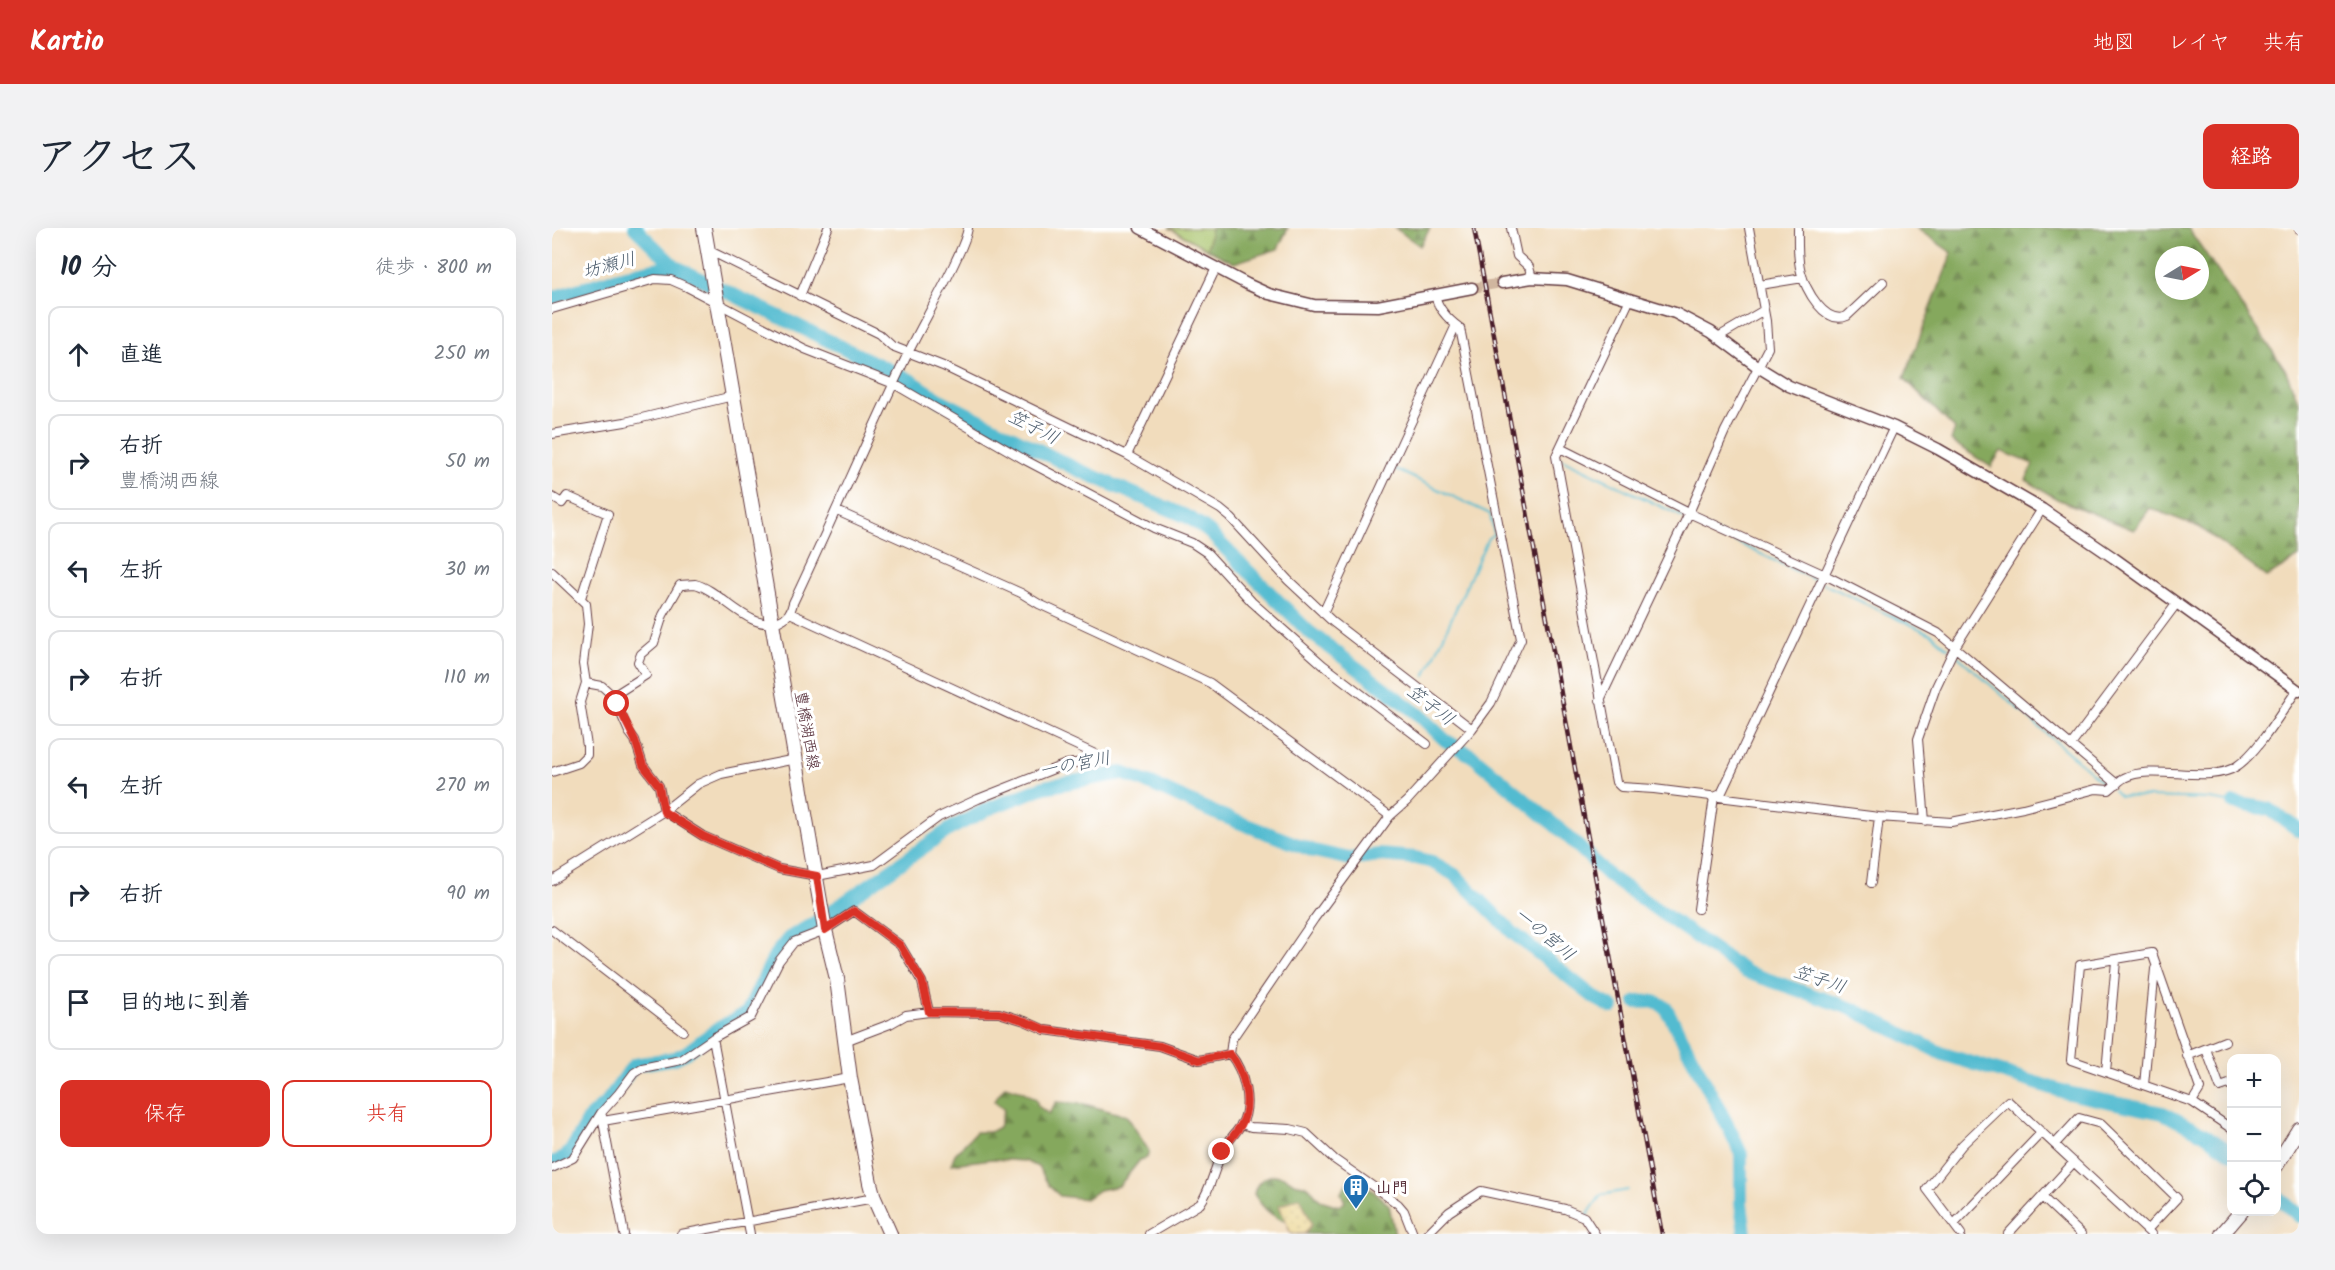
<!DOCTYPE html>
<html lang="ja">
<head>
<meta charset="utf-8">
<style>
	body { margin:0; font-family:Kalam,"Klee One",sans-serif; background:#f2f2f3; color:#1f2937 }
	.controls { position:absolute; right:18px; bottom:18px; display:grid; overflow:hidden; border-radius:12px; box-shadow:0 6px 24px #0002 }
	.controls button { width:54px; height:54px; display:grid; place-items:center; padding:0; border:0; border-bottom:2px solid #e0e1e3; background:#fff; color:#1f2937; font:30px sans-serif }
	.compass { position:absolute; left:1603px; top:18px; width:54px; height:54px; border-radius:50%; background:#fff; box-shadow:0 6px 24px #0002; rotate:80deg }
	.stop { position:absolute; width:18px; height:18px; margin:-14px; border:4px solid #d93025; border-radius:50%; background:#fff }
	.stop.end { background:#d93025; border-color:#fff; box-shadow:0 2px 6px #0008 }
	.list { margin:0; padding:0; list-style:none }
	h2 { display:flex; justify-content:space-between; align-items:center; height:78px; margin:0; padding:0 24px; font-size:26px }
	h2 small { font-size:20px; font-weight:400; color:#747a83 }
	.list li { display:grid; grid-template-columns:39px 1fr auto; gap:18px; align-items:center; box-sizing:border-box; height:96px; margin:0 12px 12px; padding:0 12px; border:2px solid #e0e1e3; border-radius:12px }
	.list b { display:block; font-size:22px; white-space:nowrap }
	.list p { margin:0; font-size:20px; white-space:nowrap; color:#747a83 }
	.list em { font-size:20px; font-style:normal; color:#747a83 }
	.actions { display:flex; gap:12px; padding:18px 24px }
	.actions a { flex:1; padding:14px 0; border:2px solid #d93025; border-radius:12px; text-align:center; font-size:21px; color:#d93025 }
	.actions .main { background:#d93025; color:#fff }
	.icon { flex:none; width:33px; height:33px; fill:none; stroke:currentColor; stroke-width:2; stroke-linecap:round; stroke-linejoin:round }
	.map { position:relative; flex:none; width:1747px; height:1006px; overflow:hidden; border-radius:12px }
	header { display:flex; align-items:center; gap:36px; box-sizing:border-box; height:84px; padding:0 30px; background:#d93025; color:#fff }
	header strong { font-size:28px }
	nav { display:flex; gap:33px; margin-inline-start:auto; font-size:21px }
	.intro { display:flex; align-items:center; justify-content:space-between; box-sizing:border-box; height:144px; padding:0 36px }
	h1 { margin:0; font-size:42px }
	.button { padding:15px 27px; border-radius:12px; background:#d93025; color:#fff; font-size:21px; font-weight:700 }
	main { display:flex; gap:36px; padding:0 36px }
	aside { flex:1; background:#fff; border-radius:12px; box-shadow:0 6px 24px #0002 }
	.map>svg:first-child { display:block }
	.forest { fill:url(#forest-firs); stroke:#686444; stroke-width:1.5; fill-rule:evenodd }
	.sand { fill:url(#sand-dots); stroke:#9c7c64; stroke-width:1.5 }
	.pitch { fill:#a7c269; stroke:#78704a; stroke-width:1.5 }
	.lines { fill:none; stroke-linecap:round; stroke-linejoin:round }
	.stream { stroke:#52bbd0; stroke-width:2 }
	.river { stroke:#52bbd0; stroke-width:14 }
	.tertiary-tunnel { stroke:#d0b69f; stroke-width:10; stroke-dasharray:10 5; stroke-linecap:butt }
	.minor-casing { stroke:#633b41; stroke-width:10 }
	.tertiary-casing { stroke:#633b41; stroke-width:13 }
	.primary-casing { stroke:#633b41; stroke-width:16 }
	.trunk-casing { stroke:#633b41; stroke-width:16 }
	.minor { stroke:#fff; stroke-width:8 }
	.tertiary { stroke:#fff; stroke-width:10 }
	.primary { stroke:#fff; stroke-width:14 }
	.trunk { stroke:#fff; stroke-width:14 }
	.rail-casing { stroke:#4a1f2b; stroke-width:4.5 }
	.rail { stroke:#fff; stroke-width:2; stroke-dasharray:7; stroke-linecap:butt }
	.route { stroke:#d93025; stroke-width:8 }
	.labels { text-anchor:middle; stroke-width:6; stroke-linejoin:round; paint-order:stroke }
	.street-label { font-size:16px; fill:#4a1f2b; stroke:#fff }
	.poi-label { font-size:16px; font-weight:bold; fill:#4a1f2b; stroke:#fff; text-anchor:start }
	.water-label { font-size:18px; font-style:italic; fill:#4d5d6d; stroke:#fff }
</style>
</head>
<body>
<header>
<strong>Kartio</strong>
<nav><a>地図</a><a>レイヤ</a><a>共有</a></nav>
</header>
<div class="intro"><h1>アクセス</h1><a class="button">経路</a></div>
<main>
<aside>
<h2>10 分<small>徒歩 · 800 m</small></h2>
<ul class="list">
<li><svg class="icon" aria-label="ahead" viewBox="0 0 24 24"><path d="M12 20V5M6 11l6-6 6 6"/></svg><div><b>直進</b></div><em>250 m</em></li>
<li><svg class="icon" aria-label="right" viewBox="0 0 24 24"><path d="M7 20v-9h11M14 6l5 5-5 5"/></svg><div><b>右折</b><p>豊橋湖西線</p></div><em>50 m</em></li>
<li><svg class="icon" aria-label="left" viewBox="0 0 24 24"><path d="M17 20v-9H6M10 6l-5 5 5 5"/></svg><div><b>左折</b></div><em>30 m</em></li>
<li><svg class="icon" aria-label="right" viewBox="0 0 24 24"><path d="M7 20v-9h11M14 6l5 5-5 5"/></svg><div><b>右折</b></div><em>110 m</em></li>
<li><svg class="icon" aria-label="left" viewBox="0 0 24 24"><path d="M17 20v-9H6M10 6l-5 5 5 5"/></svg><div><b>左折</b></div><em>270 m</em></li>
<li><svg class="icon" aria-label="right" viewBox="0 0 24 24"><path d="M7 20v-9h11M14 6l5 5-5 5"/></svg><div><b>右折</b></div><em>90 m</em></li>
<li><svg class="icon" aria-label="arrive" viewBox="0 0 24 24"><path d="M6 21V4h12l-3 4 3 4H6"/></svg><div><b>目的地に到着</b></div></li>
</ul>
<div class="actions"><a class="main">保存</a><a>共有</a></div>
</aside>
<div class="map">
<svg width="1747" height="1006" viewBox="0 0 1747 1006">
	<defs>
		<pattern id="forest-firs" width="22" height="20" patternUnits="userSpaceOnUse" patternTransform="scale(1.5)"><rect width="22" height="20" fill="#85a85d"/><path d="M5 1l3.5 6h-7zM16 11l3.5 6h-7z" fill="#6f884d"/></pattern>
		<pattern id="sand-dots" width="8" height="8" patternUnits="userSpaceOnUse" patternTransform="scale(1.5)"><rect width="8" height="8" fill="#eeda9e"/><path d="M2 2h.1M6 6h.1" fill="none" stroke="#cebb88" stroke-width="1.8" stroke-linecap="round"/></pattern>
	</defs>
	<rect width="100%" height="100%" fill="#fff"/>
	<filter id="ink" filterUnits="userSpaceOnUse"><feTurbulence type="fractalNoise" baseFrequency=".0167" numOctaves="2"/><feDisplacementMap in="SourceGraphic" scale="12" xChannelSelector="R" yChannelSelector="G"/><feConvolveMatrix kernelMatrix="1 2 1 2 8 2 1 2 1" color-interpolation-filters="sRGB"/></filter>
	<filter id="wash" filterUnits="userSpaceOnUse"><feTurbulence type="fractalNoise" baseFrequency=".008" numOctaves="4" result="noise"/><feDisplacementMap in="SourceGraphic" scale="24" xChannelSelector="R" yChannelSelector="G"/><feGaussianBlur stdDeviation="1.35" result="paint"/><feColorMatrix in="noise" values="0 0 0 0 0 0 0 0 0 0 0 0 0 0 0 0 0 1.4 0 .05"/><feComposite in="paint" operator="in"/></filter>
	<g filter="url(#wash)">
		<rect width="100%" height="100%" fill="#f1dcbc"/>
		<path class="forest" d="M 659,0 L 736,0 L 726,21 L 682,35 L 655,21 Z
			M 843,0 L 878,0 L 868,18 Z
			M 1364,0 L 1636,0 L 1733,141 L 1747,175 L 1747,329 L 1715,349 L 1647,299 L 1598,280 L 1582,302 L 1505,271 L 1474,252 L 1481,236 L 1449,223 L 1439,239 L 1399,213 L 1403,201 L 1352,150 L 1400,25 ZM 1612,27 L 1648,27 L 1648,63 L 1612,63 Z
			M 453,858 L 470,863 L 484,871 L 486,878 L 497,886 L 504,874 L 532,876 L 575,888 L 597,923 L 595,930 L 588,932 L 567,958 L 547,962 L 534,971 L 508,968 L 498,959 L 486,939 L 473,933 L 440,931 L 399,936 L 403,926 L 424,904 L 438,904 L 447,899 L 452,882 L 442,873 Z
			M 722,947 L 733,949 L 742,955 L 756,958 L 768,972 L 787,978 L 793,974 L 789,965 L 797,951 L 807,951 L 837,977 L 843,1006 L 743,1006 L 743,994 C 724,994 712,982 702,966 C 704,955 711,949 722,947 Z"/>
		<path class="sand" d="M 748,969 L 760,996 L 753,1006 L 739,1006 L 727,978 Z"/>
		<path class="pitch" d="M 617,0 L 659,0 L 655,21 Z"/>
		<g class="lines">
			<path class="stream" d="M 1008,230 L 1133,290
				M 841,240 L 938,286 L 942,306 L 936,310 L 873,449
				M 1138,292 L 1265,353
				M 1270,355 L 1350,393
				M 1351,393 L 1381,407 L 1396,420
				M 1402,425 L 1556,559
				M 1561,562 L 1567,568 L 1657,571 L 1682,575
				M 1034,989 L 1049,967 L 1076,962"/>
			<path class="river" d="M 83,0 L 122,38 L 358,152 L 390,173 L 522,240 L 638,290 L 657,304 L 756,403 L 866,486 L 893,512 L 922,529 L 1012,605 L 1057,648 L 1194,744 L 1298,780 L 1391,826 L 1516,865 L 1611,885 L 1652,906 L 1680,925
				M 0,70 C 40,58 80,43 122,38
				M 1682,575 L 1717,581 L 1747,602
				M 1084,774 C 1096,773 1104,772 1114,780 L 1178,902 L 1189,926 L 1189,975 L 1193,1006
				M 0,935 L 13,930 L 20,921 L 39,888 L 55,874 L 82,837 L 123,830 L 135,824 L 164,802 L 195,785 L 223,727 L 237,710 L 264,694 L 398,601 L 436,581 L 492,559 L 570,545 L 599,556 L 663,585 L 762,623 L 798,631 L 827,627 L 864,630 L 880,634 L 903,647 L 961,705 L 1043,770 L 1060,779
				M 1724,967 L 1747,988"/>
		</g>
	</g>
	<g filter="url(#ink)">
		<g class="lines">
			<path class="tertiary-tunnel" d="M 920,60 L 950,55"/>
			<g class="minor-casing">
				<path id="minor" d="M 959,0 L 965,28 L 977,39 L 980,50
					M 1747,0 L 1747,1
					M 1246,1 C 1246,15 1245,30 1249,44 C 1253,61 1273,98 1295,88 L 1331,54
					M 156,22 L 327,106 L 340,118 L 391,138 L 575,227 L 668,281 L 679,290 L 736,352 L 781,394 L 920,501
					M 1208,57 L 1251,50
					M 248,68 L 276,0
					M 1078,71 L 1004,228 L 1064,554 L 1069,559 L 1102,561 L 1327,589 L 1399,594 L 1471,580 L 1544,561 L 1557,562 C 1562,558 1567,553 1572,550 C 1601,535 1657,557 1685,538 C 1706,524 1730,483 1745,462
					M 0,81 L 103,51 L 119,52 L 135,59 L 253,121 L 342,156 L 473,232 L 602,300 L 640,315 L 655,325 L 700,374 L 771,437 L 875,516
					M 1166,109 L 1212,82
					M 0,206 L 73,194 L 181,168
					M 1008,220 L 1137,285 L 1273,347 L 1386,405 L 1565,556
					M 575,227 L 664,40
					M 0,269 L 10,275 L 15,268 L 56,286 L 29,370
					M 285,283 L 469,365 L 487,376 L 658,455 L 838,588
					M 0,344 L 34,376 L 36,396 L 31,436 L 34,455 L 28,474 L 35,518 L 35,527 L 27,535 L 0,544
					M 238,385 L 543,526 L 549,532
					M 771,385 L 904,97
					M 34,455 L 50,458 L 61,468 L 77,504 L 83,512 L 91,537 L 107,558 L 112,583 L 151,608 L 227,641 L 265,648 L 322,637 L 387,589 L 426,571 L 514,536 L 549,532
					M 61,468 L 94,447 L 86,434 L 89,426 L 102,415 L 111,387 L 128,357 C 133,357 138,356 143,356 C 169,362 199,406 227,393 C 236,389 239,384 241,375 C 281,291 317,206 357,123 C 372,93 389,64 403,34 C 408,23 414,12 416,0
					M 1048,472 L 1137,285 L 1173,203 L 1216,120 L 1214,93 L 1197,0
					M 1519,517 L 1625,375
					M 1373,593 L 1366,511 L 1384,459 L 1403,419 L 1490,281
					M 0,653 L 112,583 L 146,556 L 169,546 L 244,531
					M 1319,655 L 1327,589
					M 1146,681 L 1162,569 L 1169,566 L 1342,199
					M 0,702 L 131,803
					M 161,810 L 198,1006
					M 293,813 L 338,796 L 354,787 L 377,784 L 447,785 L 473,793 L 493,802 L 608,818 L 647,832 L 678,826
					M 1654,821 L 1668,859 L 1680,855
					M 1635,828 L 1673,813
					M 1554,844 L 1564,733
					M 1592,857 L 1603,741
					M 1640,874 L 1648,861 L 1600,725 L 1528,737 L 1519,832 L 1640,874 L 1680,901
					M 50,888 L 72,1006
					M 51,893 L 298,850
					M 689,896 L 699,899 L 738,901 L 754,905 L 782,931 L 846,976 L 852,983 L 861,1006
					M 1503,916 L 1527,890 L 1549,896 L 1625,970 L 1595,1002
					M 0,940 L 21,930 L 49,885 L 67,865 L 82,845 L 90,840 L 129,832 L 161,810 L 199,789 L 227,733 L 242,714 L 273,702 L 302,683 L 348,717 L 370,754 L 377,784
					M 1490,969 L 1529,1006
					M 1402,996 L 1490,904
					M 129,1006 L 322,970
					M 597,1006 L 648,976 C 659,961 662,941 670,924 C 675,914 683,906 689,897 C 701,877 692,843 678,826 L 680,811 L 762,691 L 838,588 L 855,573 L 920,501 L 939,475 L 969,411 L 908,100 C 897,92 886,81 883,67
					M 875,1006 L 897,984 L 929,963 L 1013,981 L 1032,989 L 1043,1006
					M 1409,1006 L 1375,961 L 1410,917 L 1456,873 L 1599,1006
					M 1456,1006 L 1522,934"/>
			</g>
			<g class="tertiary-casing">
				<path id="tertiary" d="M 588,0 L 695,56 L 717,66 L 762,77 L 826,78 L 920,60
					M 950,55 L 980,50 L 1015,52 L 1123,85 L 1159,104 L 1206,139 L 1237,158 L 1342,199 L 1386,221 L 1490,281 L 1562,330 L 1747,463"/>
			</g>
			<g class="primary-casing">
				<path id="primary" d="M 152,0 L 273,702 L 285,751 L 298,850 L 318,955 L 322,970 L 338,1006"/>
			</g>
			<g class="trunk-casing">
				<path id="trunk" d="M 1724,938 L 1747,901
					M 1670,1006 L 1689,984"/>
			</g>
			<use href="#minor" class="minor"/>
			<use href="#tertiary" class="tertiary"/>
			<use href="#primary" class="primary"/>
			<use href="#trunk" class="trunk"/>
			<g class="rail-casing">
				<path id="rail" d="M 922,0 L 1110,1006"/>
			</g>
			<use href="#rail" class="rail"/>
		</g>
	</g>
	<g class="lines" filter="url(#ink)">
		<path class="route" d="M 65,476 L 83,512 L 91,537 L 107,558 L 112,584 L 151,608 L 227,641 L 265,648 L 273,702 L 302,683 L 348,717 L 370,753 L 377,784 L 447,785 L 473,793 L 494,802 L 608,818 L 647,832 L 678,826 C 692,843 701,876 689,897 C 683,906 676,914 670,924"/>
	</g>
	<defs>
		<g id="building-pin" transform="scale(1.35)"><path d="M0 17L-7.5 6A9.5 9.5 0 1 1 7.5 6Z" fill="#1f6fb2" stroke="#fff"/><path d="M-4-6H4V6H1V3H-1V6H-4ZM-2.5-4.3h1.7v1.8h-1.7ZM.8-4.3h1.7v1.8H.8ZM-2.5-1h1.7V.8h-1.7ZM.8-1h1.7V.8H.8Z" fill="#fff"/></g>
	</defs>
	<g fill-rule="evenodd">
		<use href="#building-pin" x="804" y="959"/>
	</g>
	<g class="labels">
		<g class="street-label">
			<text transform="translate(256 502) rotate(80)" y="6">豊橋湖西線</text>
		</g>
		<g class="poi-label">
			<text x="824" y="965">山門</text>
		</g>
		<g class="water-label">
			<text transform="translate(57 37) rotate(-15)" y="6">坊瀬川</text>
			<text transform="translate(482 199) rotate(27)" y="6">笠子川</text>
			<text transform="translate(879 477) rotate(38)" y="6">笠子川</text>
			<text transform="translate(523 536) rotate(-11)" y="6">一の宮川</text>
			<text transform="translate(993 706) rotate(40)" y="6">一の宮川</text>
			<text transform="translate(1268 751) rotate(19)" y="6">笠子川</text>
		</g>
	</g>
</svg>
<div class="controls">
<button>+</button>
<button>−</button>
<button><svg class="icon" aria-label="locate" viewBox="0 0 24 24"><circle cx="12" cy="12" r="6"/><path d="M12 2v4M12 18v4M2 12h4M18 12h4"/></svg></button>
</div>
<svg class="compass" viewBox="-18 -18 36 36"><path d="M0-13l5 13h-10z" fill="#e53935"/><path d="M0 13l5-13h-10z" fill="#747a83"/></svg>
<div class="stop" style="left:65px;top:476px"></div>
<div class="stop end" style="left:670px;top:924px"></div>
</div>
</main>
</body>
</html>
